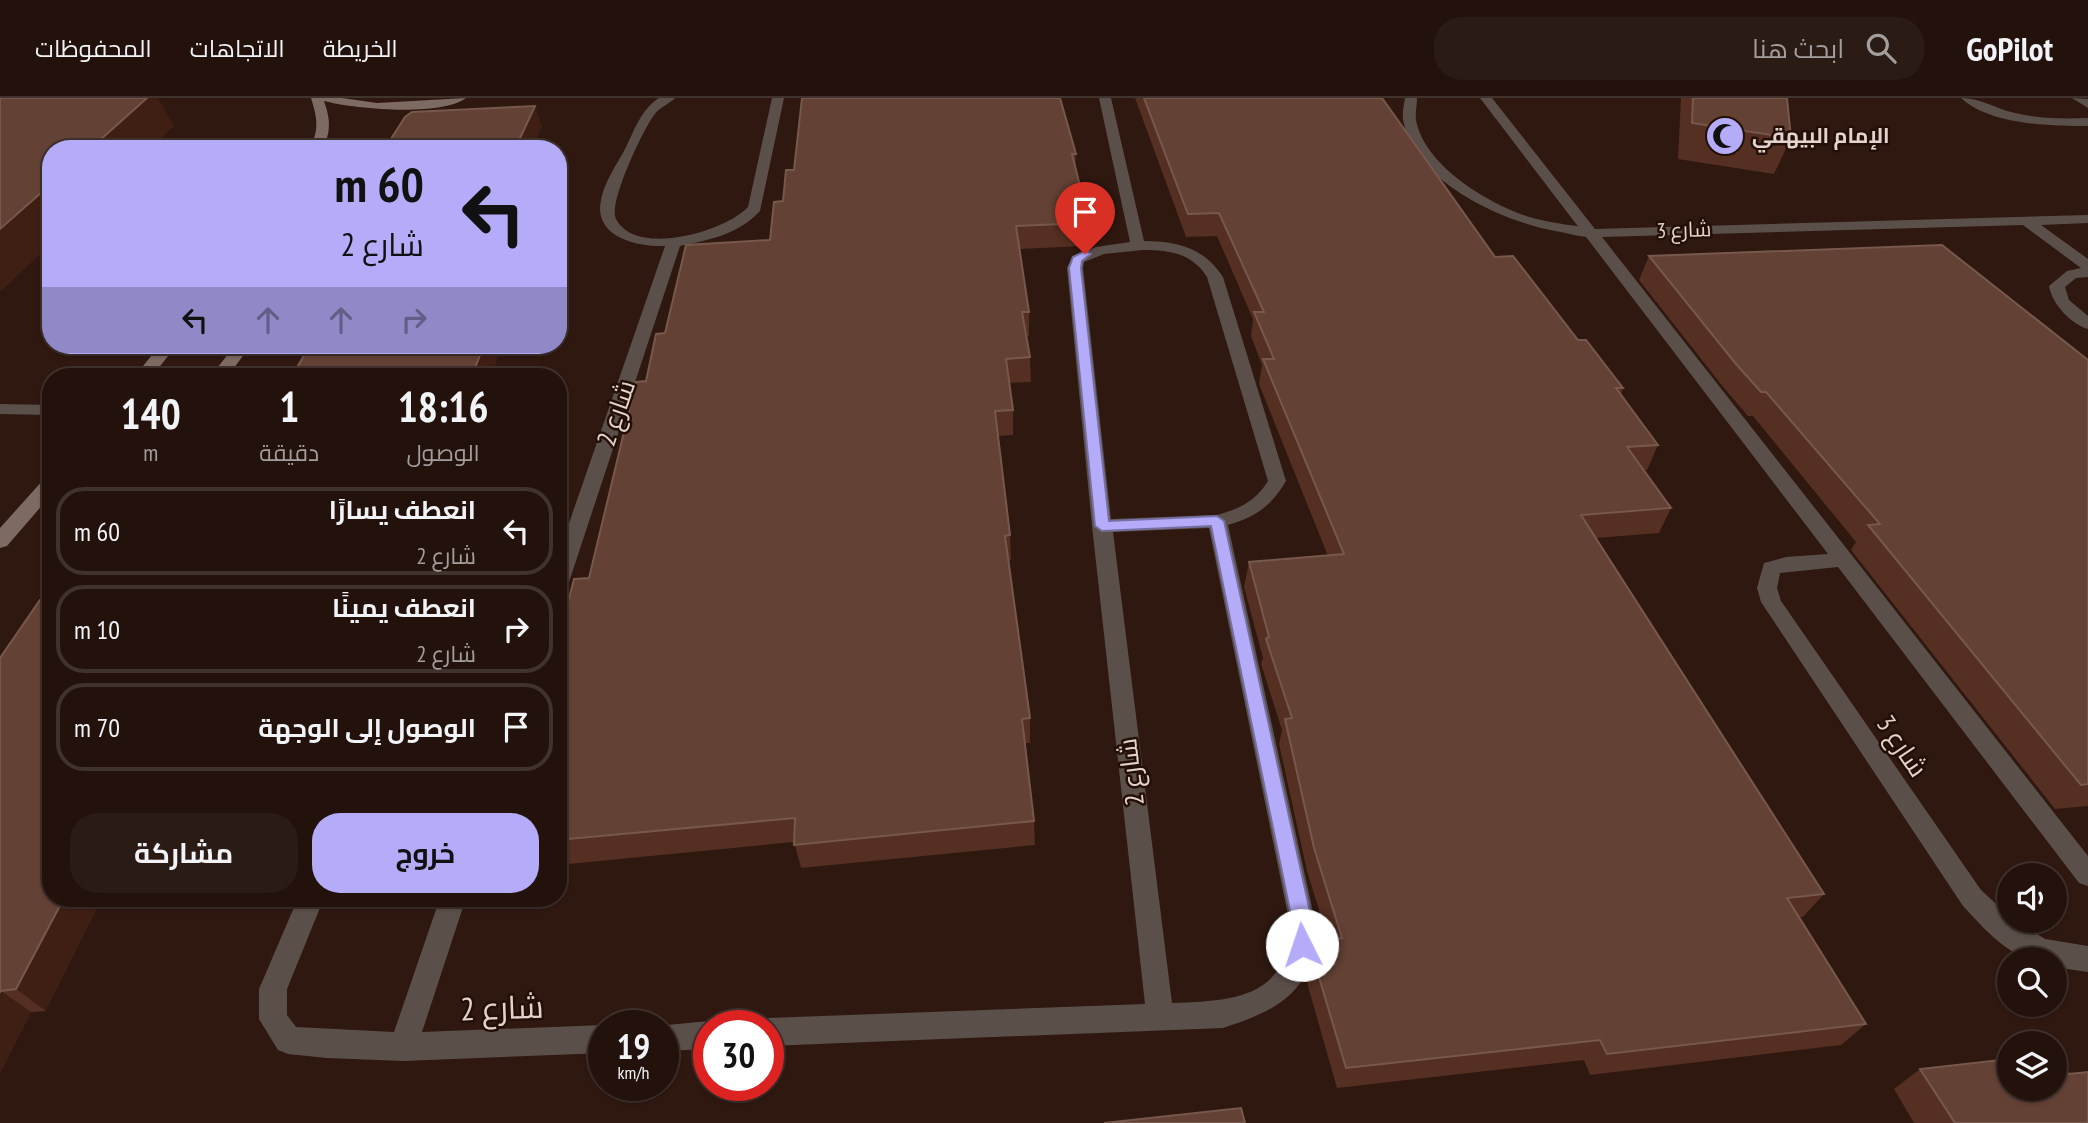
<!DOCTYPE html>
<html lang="ar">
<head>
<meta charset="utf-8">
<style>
  body { margin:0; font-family:"PT Sans Narrow",Cairo,sans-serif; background:#2b1b15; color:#f1f3f6; direction:rtl; height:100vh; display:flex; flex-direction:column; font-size:26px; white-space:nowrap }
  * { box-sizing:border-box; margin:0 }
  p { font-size:23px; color:#a39e9d }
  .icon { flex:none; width:38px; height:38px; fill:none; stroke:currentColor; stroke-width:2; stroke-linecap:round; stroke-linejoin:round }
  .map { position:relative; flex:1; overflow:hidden; direction:ltr }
  .sheet { position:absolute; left:42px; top:270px; width:525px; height:539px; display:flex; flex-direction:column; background:#23120c; border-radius:28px; box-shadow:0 2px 5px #0004,0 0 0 2px #40322d; direction:rtl }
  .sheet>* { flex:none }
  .banner { position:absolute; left:42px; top:42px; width:525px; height:214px; border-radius:28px; box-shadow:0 2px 5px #0004,0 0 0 2px #40322d; direction:rtl; background:#b4acf9; color:#111; overflow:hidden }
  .fabs { position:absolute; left:1997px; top:765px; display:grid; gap:14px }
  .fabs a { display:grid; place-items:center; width:70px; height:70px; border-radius:50%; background:#23120c; box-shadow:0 2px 5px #0004,0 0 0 2px #40322d; font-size:35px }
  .speed { position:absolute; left:588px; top:912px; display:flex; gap:14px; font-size:35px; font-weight:700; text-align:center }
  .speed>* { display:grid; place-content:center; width:91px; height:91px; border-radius:50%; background:#23120c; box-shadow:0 2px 5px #0004,0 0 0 2px #40322d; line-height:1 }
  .speed small { font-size:18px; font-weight:400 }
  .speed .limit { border:10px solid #d22; background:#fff; color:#111 }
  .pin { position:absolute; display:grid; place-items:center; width:60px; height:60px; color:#fff; margin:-72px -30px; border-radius:50% 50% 50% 0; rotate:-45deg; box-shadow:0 0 7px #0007 }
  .pin .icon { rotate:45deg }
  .me { position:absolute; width:77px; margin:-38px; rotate:356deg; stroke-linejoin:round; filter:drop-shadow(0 0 5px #0008) }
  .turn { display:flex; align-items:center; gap:24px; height:147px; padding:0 28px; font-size:32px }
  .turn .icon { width:91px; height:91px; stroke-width:2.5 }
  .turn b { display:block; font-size:49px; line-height:60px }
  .lanes { display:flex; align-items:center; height:66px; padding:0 28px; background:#0003; justify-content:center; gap:35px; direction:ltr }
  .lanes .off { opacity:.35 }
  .eta { display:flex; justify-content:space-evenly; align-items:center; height:119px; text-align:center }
  .eta b { font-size:42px; font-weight:700; line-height:49px }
  .action { display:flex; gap:14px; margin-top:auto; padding:14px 28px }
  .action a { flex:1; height:80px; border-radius:28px; background:#b4acf9; color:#111; font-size:28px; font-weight:700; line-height:80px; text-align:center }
  .action a+a { background:#2b1b15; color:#f1f3f6 }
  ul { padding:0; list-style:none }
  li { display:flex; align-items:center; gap:21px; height:88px; margin:0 14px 10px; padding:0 14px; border:4px solid #40322d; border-radius:28px }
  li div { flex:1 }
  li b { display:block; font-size:26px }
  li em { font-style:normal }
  header { display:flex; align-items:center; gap:42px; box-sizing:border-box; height:98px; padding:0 35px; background:#23120c; border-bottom:2px solid #40322d }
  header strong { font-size:33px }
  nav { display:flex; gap:38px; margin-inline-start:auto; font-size:24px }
  .search { width:490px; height:63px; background:#2b1b15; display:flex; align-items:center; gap:18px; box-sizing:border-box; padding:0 24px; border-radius:28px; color:#a39e9d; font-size:26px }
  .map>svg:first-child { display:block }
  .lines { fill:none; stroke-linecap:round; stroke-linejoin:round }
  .lane { fill:#5b4f4a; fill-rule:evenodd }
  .street { fill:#5b4f4a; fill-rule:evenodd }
  .secondary { fill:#7d6a62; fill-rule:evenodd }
  .wall { fill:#542f22 }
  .shaded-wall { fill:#3f1f13 }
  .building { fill:#634134; stroke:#77584c; stroke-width:2 }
  .route { fill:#b4acf9; stroke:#7570a2; stroke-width:2 }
  .labels { text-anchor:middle; stroke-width:5; stroke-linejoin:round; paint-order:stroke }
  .far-poi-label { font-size:21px; font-weight:bold; fill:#e3d3cd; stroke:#240f07; text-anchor:start }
  .far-street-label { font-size:21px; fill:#e3d3cd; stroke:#240f07 }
  .street-label { font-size:26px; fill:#e3d3cd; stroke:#240f07 }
  .near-street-label { font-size:32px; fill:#e3d3cd; stroke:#240f07 }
</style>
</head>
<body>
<header>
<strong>GoPilot</strong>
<div class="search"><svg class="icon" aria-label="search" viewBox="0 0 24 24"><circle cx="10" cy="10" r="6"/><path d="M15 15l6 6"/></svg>ابحث هنا</div>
<nav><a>الخريطة</a><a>الاتجاهات</a><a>المحفوظات</a></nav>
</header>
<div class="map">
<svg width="2088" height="1025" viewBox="0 0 2088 1025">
  <rect width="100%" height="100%" fill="#2f1810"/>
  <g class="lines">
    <g class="lane">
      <path d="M1405,0H1417C1417,7 1415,15 1416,22C1424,68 1491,108 1533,120C1554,126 1576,127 1597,132L1599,135L1597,138C1585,141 1568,135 1555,133C1502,123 1412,83 1403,21C1402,15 1404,7 1405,0Z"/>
      <path d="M1961,0C1981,0 1996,11 2015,15C2039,21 2064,21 2088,20V28C2051,28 1990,27 1961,0Z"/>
      <path d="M2072,0L2088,1V10Z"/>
      <path d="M0,306L51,307V317L0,316Z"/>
    </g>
    <g class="street">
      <path d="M659,0H675C669,6 660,9 654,17C643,32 608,105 616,121C636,160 726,133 748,109L772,0H784L760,113C739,136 710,142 680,148L568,487L565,492L558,494V457L665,148C637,149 593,139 601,102C604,85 615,69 624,53C634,34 640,12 659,0Z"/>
      <path d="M1099,0H1111L1144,143C1178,143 1204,150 1223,179L1286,383C1271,408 1256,419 1228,427L1317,832C1312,895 1278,912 1223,930L768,948V928H757L768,920L1145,906L1092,428L1067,170L1072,159L1096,149L1130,144ZM1143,152C1169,152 1192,155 1207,179L1268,383C1256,403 1239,411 1217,417L1111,421L1083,170L1084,164L1104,156ZM1209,430L1291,832C1284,902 1229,903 1172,905L1113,434Z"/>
      <path d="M1480,0H1492L1595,131L2088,117V125L2041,127L2088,161V179L2076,180L2065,189L2069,202L2088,218V231C2071,226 2052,206 2049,188L2067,173L2081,170L2023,127L1602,139L2088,758V788L2079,785L1838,469L1780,475L1777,490L1781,503L1981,792L2009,818V822H2015L2045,841L2088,848V874L2054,869V861C2047,861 2039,862 2032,861C2006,857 1980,826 1963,808L1761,504L1757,490L1764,465L1786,459L1828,456Z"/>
      <path d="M298,800H324L287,891V917L296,929L394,934L440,800H466L422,934L604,927V955L403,963L327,960L288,956L278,952L259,921V891Z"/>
      <path d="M709,923L719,928H709V951L663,953V928H657Z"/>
    </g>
    <g class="secondary">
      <path d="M311,0H342L377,5L466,0C441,19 354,11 324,3C330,20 332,34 322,51H309C320,33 317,19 311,0Z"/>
      <path d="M160,247H177L152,278H135Z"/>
      <path d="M235,247H251L228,278H211Z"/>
      <path d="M51,379V397L7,448L0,450V430L44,381Z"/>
    </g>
  </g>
  <g class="wall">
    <path d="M1135,0H1382L1495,159L1623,290L1621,297L1658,347L1647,372H1644L1671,410L1659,435L1596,440L1824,796L1803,819H1800L1866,926L1841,947L1590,977L1584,962L1337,990L1306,881L1313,859L1328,841L1307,773L1279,646L1282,632L1261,566L1263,560L1244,489L1249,464L1328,458L1259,286L1262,267L1251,238L1253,221L1217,138L1186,139Z"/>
    <path d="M1681,0H1787L1791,40L1774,76L1678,61Z"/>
    <path d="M1076,56L1075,69L1080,88V108L1085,125L1084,148L1020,151L1029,214V238H1027L1030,259L1031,284L1009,285L1013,312V337L998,338L1010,437L1011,462L1008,463L1030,620V645H1025L1034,723L1035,747L801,770L794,744L558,767V544L589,480L646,283L665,235L770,142L794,72Z"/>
    <path d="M1649,158L2088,262V708L2055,711L1851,452L1856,444L1753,318H1748L1724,290L1639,182Z"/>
    <path d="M310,247H502L491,278H292Z"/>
    <path d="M0,560L46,913L31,914L0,975Z"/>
    <path d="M1920,971L2069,976L2088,1025H1914L1894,991Z"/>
  </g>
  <g class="shaded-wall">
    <path d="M147,0H158L174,28L150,51H90Z"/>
    <path d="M535,8L542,29L532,51H515Z"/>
    <path d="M51,86V146L0,194V131Z"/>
    <path d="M484,247H502L491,278H474L473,275Z"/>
    <path d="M64,800H102L46,913L16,891Z"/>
    <path d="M1,893L31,914L0,975V894Z"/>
  </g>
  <g class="building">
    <path d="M0,0H147L90,51H51V86L0,131Z"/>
    <path d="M802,0H1060L1076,56H1072L1080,88H1074L1085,125L1016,128L1029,214H1022L1030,259L1006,261L1013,312L995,313L1010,437L1005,438L1030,620L1022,621L1034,723L794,747L795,720L558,742V544L574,481L589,480L636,284L646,283L656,236L665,235L686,147L770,142L774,104L783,103L786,72H794Z"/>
    <path d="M1144,0H1382L1495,159L1513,158L1578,242H1586L1623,290H1616L1658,347L1627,349L1671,410L1581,417L1824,796L1787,800L1866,926L1607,956L1600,942L1346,970L1313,859L1321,842L1342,840L1314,750L1285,621L1292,620L1266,541L1269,539L1249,464L1344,456L1263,261H1274L1254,214H1264L1219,115L1188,116Z"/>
    <path d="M1693,0H1787L1791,40L1692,25Z"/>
    <path d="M535,8L515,51H375L379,45L389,44L405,19L412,14Z"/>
    <path d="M1942,147L2088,262V686L2081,687L1868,427L1880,426L1766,294H1761L1736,266L1649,158Z"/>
    <path d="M310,247H484L473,275H465L464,278H292Z"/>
    <path d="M51,501V800H64L16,891L1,893L0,894V560L40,502Z"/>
    <path d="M2054,957L2069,976L2088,974V1025H1955L1920,971L2009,961V990H2054Z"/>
    <path d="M1241,1010L1245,1025H1104Z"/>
  </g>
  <path class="route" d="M1085,153L1091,156L1082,163L1081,170L1109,423L1217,418L1224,423L1314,832L1309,854L1302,856L1295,854L1292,847L1294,832L1211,428L1102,433L1095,428L1069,170L1073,159Z"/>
  <defs>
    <symbol id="mosque-disc" viewBox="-11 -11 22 22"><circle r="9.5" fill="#b4acf9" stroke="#240f07"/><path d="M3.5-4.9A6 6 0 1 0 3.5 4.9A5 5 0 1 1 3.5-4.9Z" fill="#111"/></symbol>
  </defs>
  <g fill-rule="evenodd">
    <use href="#mosque-disc" x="1703" y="16" width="44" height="44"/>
  </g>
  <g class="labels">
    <g class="far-poi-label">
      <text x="1752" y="45">الإمام البيهقي</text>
    </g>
    <g class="far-street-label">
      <text transform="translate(1684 132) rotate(-2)" y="7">شارع 3</text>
    </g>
    <g class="street-label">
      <text transform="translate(616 315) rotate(-71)" y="9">شارع 2</text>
      <text transform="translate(1902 648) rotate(56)" y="9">شارع 3</text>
      <text transform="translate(1131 674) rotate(-97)" y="9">شارع 2</text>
    </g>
    <g class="near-street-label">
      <text transform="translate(502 910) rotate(-2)" y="11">شارع 2</text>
    </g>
  </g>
</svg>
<div class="fabs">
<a><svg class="icon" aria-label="sound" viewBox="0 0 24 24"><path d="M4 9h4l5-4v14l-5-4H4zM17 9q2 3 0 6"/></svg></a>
<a><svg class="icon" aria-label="search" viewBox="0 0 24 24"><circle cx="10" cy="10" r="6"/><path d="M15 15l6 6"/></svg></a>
<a><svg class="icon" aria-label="layers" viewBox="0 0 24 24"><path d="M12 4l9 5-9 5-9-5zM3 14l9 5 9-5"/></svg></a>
</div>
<div class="speed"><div>19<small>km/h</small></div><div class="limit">30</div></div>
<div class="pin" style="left:1085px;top:156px;background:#d93025"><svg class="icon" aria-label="arrive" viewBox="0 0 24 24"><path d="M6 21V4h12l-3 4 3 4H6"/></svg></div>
<svg class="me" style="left:1302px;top:847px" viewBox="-20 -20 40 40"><circle r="19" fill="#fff"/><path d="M0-13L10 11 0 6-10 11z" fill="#b4acf9"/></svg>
<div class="banner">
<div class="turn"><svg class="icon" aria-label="left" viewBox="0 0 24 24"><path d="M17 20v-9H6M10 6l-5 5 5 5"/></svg><div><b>60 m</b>شارع 2</div></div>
<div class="lanes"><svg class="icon" aria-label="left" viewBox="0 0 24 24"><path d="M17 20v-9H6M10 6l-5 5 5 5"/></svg><svg class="icon off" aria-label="ahead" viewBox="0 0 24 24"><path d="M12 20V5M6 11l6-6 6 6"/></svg><svg class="icon off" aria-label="ahead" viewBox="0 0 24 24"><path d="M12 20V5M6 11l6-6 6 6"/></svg><svg class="icon off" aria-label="right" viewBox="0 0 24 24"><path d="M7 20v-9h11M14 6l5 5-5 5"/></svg></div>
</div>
<section class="sheet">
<div class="eta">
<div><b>18:16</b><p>الوصول</p></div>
<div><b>1</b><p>دقيقة</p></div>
<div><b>140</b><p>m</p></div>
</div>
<ul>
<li><svg class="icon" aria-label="left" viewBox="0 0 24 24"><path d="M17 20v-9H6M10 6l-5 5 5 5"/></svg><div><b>انعطف يسارًا</b><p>شارع 2</p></div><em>60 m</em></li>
<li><svg class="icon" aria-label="right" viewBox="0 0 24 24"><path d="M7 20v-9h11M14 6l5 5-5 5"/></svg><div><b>انعطف يمينًا</b><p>شارع 2</p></div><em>10 m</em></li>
<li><svg class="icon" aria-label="arrive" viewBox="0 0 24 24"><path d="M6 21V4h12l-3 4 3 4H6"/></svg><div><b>الوصول إلى الوجهة</b></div><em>70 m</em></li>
</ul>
<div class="action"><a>خروج</a><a>مشاركة</a></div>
</section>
</div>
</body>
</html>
